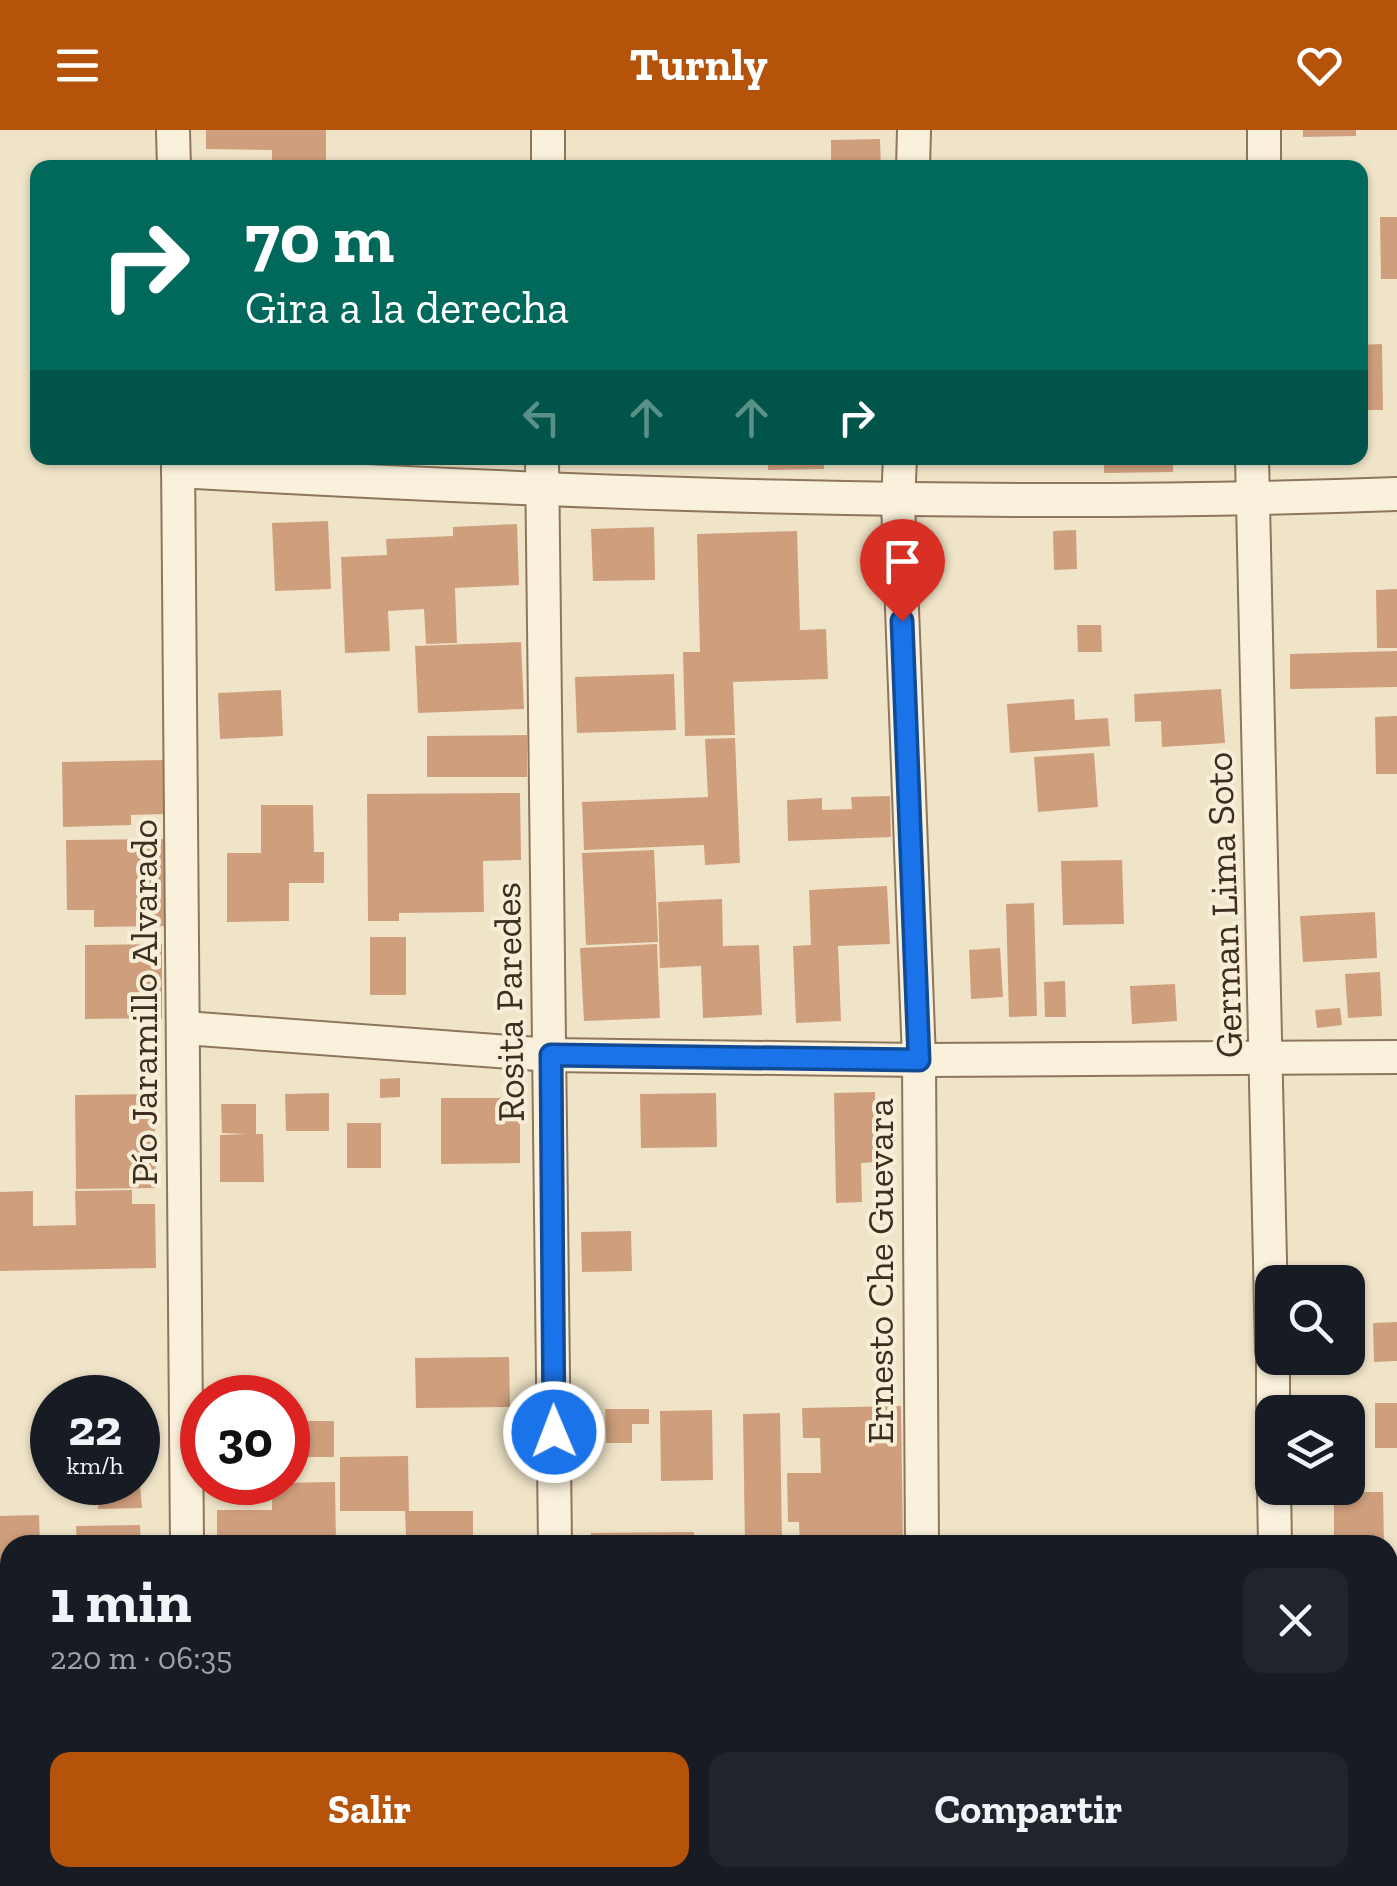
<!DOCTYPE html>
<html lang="es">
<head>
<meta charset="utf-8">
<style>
  body { margin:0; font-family:"Zilla Slab",serif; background:#20242c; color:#f1f3f6; height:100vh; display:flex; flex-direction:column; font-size:38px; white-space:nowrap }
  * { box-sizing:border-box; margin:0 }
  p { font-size:32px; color:#9ea1a6 }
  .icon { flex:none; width:55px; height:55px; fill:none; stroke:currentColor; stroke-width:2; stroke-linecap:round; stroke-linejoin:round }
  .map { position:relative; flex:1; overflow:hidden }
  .panel { position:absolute; left:0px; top:1405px; width:1398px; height:352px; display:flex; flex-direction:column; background:#171b24; border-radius:30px 30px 0 0; box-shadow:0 2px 8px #0004 }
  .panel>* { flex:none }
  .hud { position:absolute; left:30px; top:30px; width:1338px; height:305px; border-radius:20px; box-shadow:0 2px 8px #0004; background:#00695c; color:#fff; overflow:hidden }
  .buttons { position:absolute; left:1255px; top:1135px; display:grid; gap:20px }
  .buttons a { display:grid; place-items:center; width:110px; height:110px; border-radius:20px; background:#171b24; box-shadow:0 2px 8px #0004; font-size:50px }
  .speed { position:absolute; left:30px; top:1245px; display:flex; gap:20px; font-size:50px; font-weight:700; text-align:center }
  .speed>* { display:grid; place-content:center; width:130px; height:130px; border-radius:50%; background:#171b24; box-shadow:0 2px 8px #0004; line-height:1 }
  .speed small { font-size:25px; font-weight:400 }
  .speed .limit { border:15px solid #d22; background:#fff; color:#111 }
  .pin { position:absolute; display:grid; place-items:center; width:85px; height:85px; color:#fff; margin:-102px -42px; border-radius:50% 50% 50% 0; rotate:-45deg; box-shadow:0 0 10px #0007 }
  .pin .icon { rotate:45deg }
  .me { position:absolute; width:110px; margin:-55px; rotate:359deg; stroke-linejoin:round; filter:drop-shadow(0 0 8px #0008) }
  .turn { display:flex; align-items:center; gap:35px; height:210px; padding:0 50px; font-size:45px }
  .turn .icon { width:130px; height:130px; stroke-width:2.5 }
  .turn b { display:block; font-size:70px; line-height:85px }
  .lanes { display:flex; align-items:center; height:95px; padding:0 50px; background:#0003; justify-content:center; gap:50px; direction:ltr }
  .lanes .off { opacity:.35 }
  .round { display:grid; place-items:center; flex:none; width:105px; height:105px; border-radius:20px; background:#20242c }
  .overview { display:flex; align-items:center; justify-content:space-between; height:170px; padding:0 50px }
  h1 { font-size:60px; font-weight:800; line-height:75px }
  .button { display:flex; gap:20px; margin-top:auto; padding:20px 50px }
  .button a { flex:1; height:115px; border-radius:20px; background:#b45309; color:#fff; font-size:40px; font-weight:800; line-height:115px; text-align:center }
  .button a+a { background:#20242c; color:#f1f3f6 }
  header { display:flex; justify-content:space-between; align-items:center; height:130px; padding:0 50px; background:#b45309; color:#fff; font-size:45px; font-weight:800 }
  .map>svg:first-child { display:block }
  .building { fill:#cf9f7d }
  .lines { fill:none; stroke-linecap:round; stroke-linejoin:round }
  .minor-casing { stroke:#8d765c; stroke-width:36 }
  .minor { stroke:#faf1dc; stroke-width:32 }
  .route-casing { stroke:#114b97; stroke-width:25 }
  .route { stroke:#1a73e8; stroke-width:18 }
  .labels { text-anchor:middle; stroke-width:8; stroke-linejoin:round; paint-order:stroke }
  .street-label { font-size:38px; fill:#3d2e20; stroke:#f7eed8 }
</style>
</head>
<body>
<header><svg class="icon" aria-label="menu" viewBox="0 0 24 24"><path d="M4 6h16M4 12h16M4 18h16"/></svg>Turnly<svg class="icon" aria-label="heart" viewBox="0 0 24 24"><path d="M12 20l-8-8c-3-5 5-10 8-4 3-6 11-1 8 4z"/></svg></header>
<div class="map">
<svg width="1397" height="1756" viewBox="0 0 1397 1756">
  <rect width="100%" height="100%" fill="#f0e4c8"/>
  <g class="building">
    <path d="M206,0H326V38H272V20L206,19Z"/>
    <path d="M1303,0H1356V6L1303,7Z"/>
    <path d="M880,9L881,38H831V10Z"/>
    <path d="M1380,87H1397V149H1381Z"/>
    <path d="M1382,214L1383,280H1360V215Z"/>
    <path d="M319,328H379V332L319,333Z"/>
    <path d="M405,328H509V333L405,334Z"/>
    <path d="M768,328H824V339L768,340Z"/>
    <path d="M1104,328H1173V342L1104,343Z"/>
    <path d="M328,391L331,459L275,461L272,393Z"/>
    <path d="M517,394L519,455L455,458L457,513L426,514L424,479L388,481L390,521L345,523L341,427L387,425L386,409L453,406V397Z"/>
    <path d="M654,397L655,450L593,451L591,399Z"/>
    <path d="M1076,400L1077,439L1054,440L1053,401Z"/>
    <path d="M797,401L800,500L826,499L828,549L733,552L735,605L685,606L683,522H700L697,404Z"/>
    <path d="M1397,459V518H1377L1376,460Z"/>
    <path d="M1077,495H1101L1102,522H1078Z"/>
    <path d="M521,512L524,579L418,583L415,516Z"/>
    <path d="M1397,521V557L1290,559V524Z"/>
    <path d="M674,544L676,600L577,603L575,547Z"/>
    <path d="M1221,559L1225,613L1162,617L1161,591L1135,592L1134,564Z"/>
    <path d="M281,560L283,606L220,609L218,563Z"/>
    <path d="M1074,569L1075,590L1108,588L1110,616L1010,623L1007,574Z"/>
    <path d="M1397,586V644H1376L1375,587Z"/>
    <path d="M527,605V647H427V606Z"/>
    <path d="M735,608L740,733L705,735L704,715L584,720L582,672L708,667L705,609Z"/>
    <path d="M1094,623L1098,677L1038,682L1034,627Z"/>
    <path d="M164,630L165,684L131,685V695L63,697L62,632Z"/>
    <path d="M520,663L521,730L483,731L484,782L399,783V791H368L367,664Z"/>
    <path d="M890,666L891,707L788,711L787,670L822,668V680L852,679L851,667Z"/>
    <path d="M261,675H313L314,722H324V753H289V791L227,792V723H261Z"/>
    <path d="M164,709L165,796L94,797V780H67L66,710Z"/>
    <path d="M654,720L658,812L586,815L582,723Z"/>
    <path d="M1122,730L1124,794L1063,795L1061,731Z"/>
    <path d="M887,756L890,814L838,816L841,891L796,893L793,816L811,815L809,760Z"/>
    <path d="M722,769L723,816L759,815L762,885L703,888L701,836L660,838L658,772Z"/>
    <path d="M1034,773L1037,886L1009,887L1006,774Z"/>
    <path d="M1375,782L1377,828L1303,832L1300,786Z"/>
    <rect x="370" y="807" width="36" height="58"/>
    <path d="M162,814V888L85,889V815Z"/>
    <path d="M657,814L660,888L584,891L580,818Z"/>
    <path d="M1000,818L1003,867L971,869L969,820Z"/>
    <path d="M1380,842L1382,886L1348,888L1345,844Z"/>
    <path d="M1065,851L1066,887H1045L1044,852Z"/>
    <path d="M1175,854L1177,891L1132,894L1130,856Z"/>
    <path d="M1340,878L1342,895L1317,898L1315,880Z"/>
    <path d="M400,948V967L380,968V949Z"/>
    <path d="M875,962L876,1032L861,1033L862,1072L836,1073L834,963Z"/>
    <path d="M329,963V1001H286L285,964Z"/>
    <path d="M716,963L717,1017L641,1018L640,964Z"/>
    <path d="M154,964L156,1058L76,1059L75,965Z"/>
    <path d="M441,968H520V1033L441,1034Z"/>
    <path d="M221,974H256V1004H263L264,1052H220V1005L246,1004L222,1003Z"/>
    <rect x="347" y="993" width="34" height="45"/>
    <path d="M132,1060V1074H155L156,1138L0,1141V1062L33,1061V1096L76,1095L75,1061Z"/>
    <path d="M631,1101L632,1141L582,1142L581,1102Z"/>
    <path d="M1397,1192V1231L1374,1232L1373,1193Z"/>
    <path d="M1348,1213H1354V1238H1328V1228H1348Z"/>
    <path d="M509,1227L510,1277L416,1278L415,1228Z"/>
    <rect x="1375" y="1273" width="22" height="45"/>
    <path d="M901,1276L903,1415H800L799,1392H788L787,1343H821L820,1308H803L802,1278Z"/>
    <path d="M605,1279H649V1294H632V1313H606Z"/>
    <path d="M712,1280L713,1350L661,1351L660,1281Z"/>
    <path d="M780,1283L782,1415H745L743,1284Z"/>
    <rect x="294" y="1291" width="40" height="36"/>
    <path d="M408,1326L409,1381H340V1327Z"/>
    <path d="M138,1333L142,1378L98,1379L97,1352H138Z"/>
    <path d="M335,1352L336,1415H217V1380H272V1353Z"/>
    <path d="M1334,1362H1383L1384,1415H1334Z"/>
    <path d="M405,1381H473V1415H391V1405H406Z"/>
    <path d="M39,1385L40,1415H10V1436L0,1437V1386Z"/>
    <path d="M140,1395L141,1415H77L76,1396Z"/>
    <path d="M694,1402V1415H591V1403Z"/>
    <path d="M1388,1538H1397L1393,1628H1388Z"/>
    <rect x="1388" y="1646" width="8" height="46"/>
    <rect x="0" y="1676" width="10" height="24"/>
  </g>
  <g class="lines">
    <defs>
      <g id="minor">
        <path d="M173,0L174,38"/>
        <path d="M548,38V0"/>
        <path d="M913,38L914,0"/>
        <path d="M1264,38V0"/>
        <path d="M178,328L187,1415"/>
        <path d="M542,328L555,1415"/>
        <path d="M900,328L898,372L919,930L922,1415"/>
        <path d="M1252,328L1272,1221"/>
        <path d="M178,341C584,364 990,379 1397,364"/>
        <path d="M185,898L551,925L919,930L1397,927"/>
        <path d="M1273,1228V1282"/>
        <path d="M1274,1358L1275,1415"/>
        <path d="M1388,1481H1397"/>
        <path d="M0,1485H10"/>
        <path d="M188,1748V1756"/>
        <path d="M558,1748V1756"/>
        <path d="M924,1748V1756"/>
        <path d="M1275,1756V1748"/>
      </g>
    </defs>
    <use href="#minor" class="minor-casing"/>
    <use href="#minor" class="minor"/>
  </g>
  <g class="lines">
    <defs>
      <path id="route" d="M554,1302L551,925L919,930L902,491"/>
    </defs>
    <use href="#route" class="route-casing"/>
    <use href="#route" class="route"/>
  </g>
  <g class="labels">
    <g class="street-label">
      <text transform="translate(1224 775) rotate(-92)" y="13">German Lima Soto</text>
      <text transform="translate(144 872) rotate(-90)" y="13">Pío Jaramillo Alvarado</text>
      <text transform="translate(509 872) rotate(-91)" y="13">Rosita Paredes</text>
      <text transform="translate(880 1141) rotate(-90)" y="13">Ernesto Che Guevara</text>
    </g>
  </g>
</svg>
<div class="buttons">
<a><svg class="icon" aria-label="search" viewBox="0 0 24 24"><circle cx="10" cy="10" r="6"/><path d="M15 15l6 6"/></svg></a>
<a><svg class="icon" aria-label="layers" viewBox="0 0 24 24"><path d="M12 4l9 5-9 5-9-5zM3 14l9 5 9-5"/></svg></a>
</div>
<div class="speed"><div>22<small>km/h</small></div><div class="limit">30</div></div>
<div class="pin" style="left:902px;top:491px;background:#d93025"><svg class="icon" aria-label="arrive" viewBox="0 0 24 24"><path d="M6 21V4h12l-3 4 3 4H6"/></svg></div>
<svg class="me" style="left:554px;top:1302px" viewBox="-20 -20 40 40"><circle r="17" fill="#1a73e8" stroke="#fff" stroke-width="3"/><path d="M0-11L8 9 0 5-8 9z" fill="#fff"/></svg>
<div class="hud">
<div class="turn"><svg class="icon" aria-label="right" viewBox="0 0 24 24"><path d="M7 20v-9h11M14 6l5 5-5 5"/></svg><div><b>70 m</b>Gira a la derecha</div></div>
<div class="lanes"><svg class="icon off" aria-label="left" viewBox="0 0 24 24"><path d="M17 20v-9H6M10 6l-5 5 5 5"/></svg><svg class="icon off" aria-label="ahead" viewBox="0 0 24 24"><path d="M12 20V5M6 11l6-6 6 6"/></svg><svg class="icon off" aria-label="ahead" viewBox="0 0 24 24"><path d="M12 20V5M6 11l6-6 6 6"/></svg><svg class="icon" aria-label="right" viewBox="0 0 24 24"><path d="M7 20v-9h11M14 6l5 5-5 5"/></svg></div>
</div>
<section class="panel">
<div class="overview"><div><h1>1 min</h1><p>220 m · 06:35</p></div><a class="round"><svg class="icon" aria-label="close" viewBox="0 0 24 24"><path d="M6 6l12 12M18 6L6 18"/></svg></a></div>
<div class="button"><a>Salir</a><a>Compartir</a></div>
</section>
</div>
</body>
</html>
